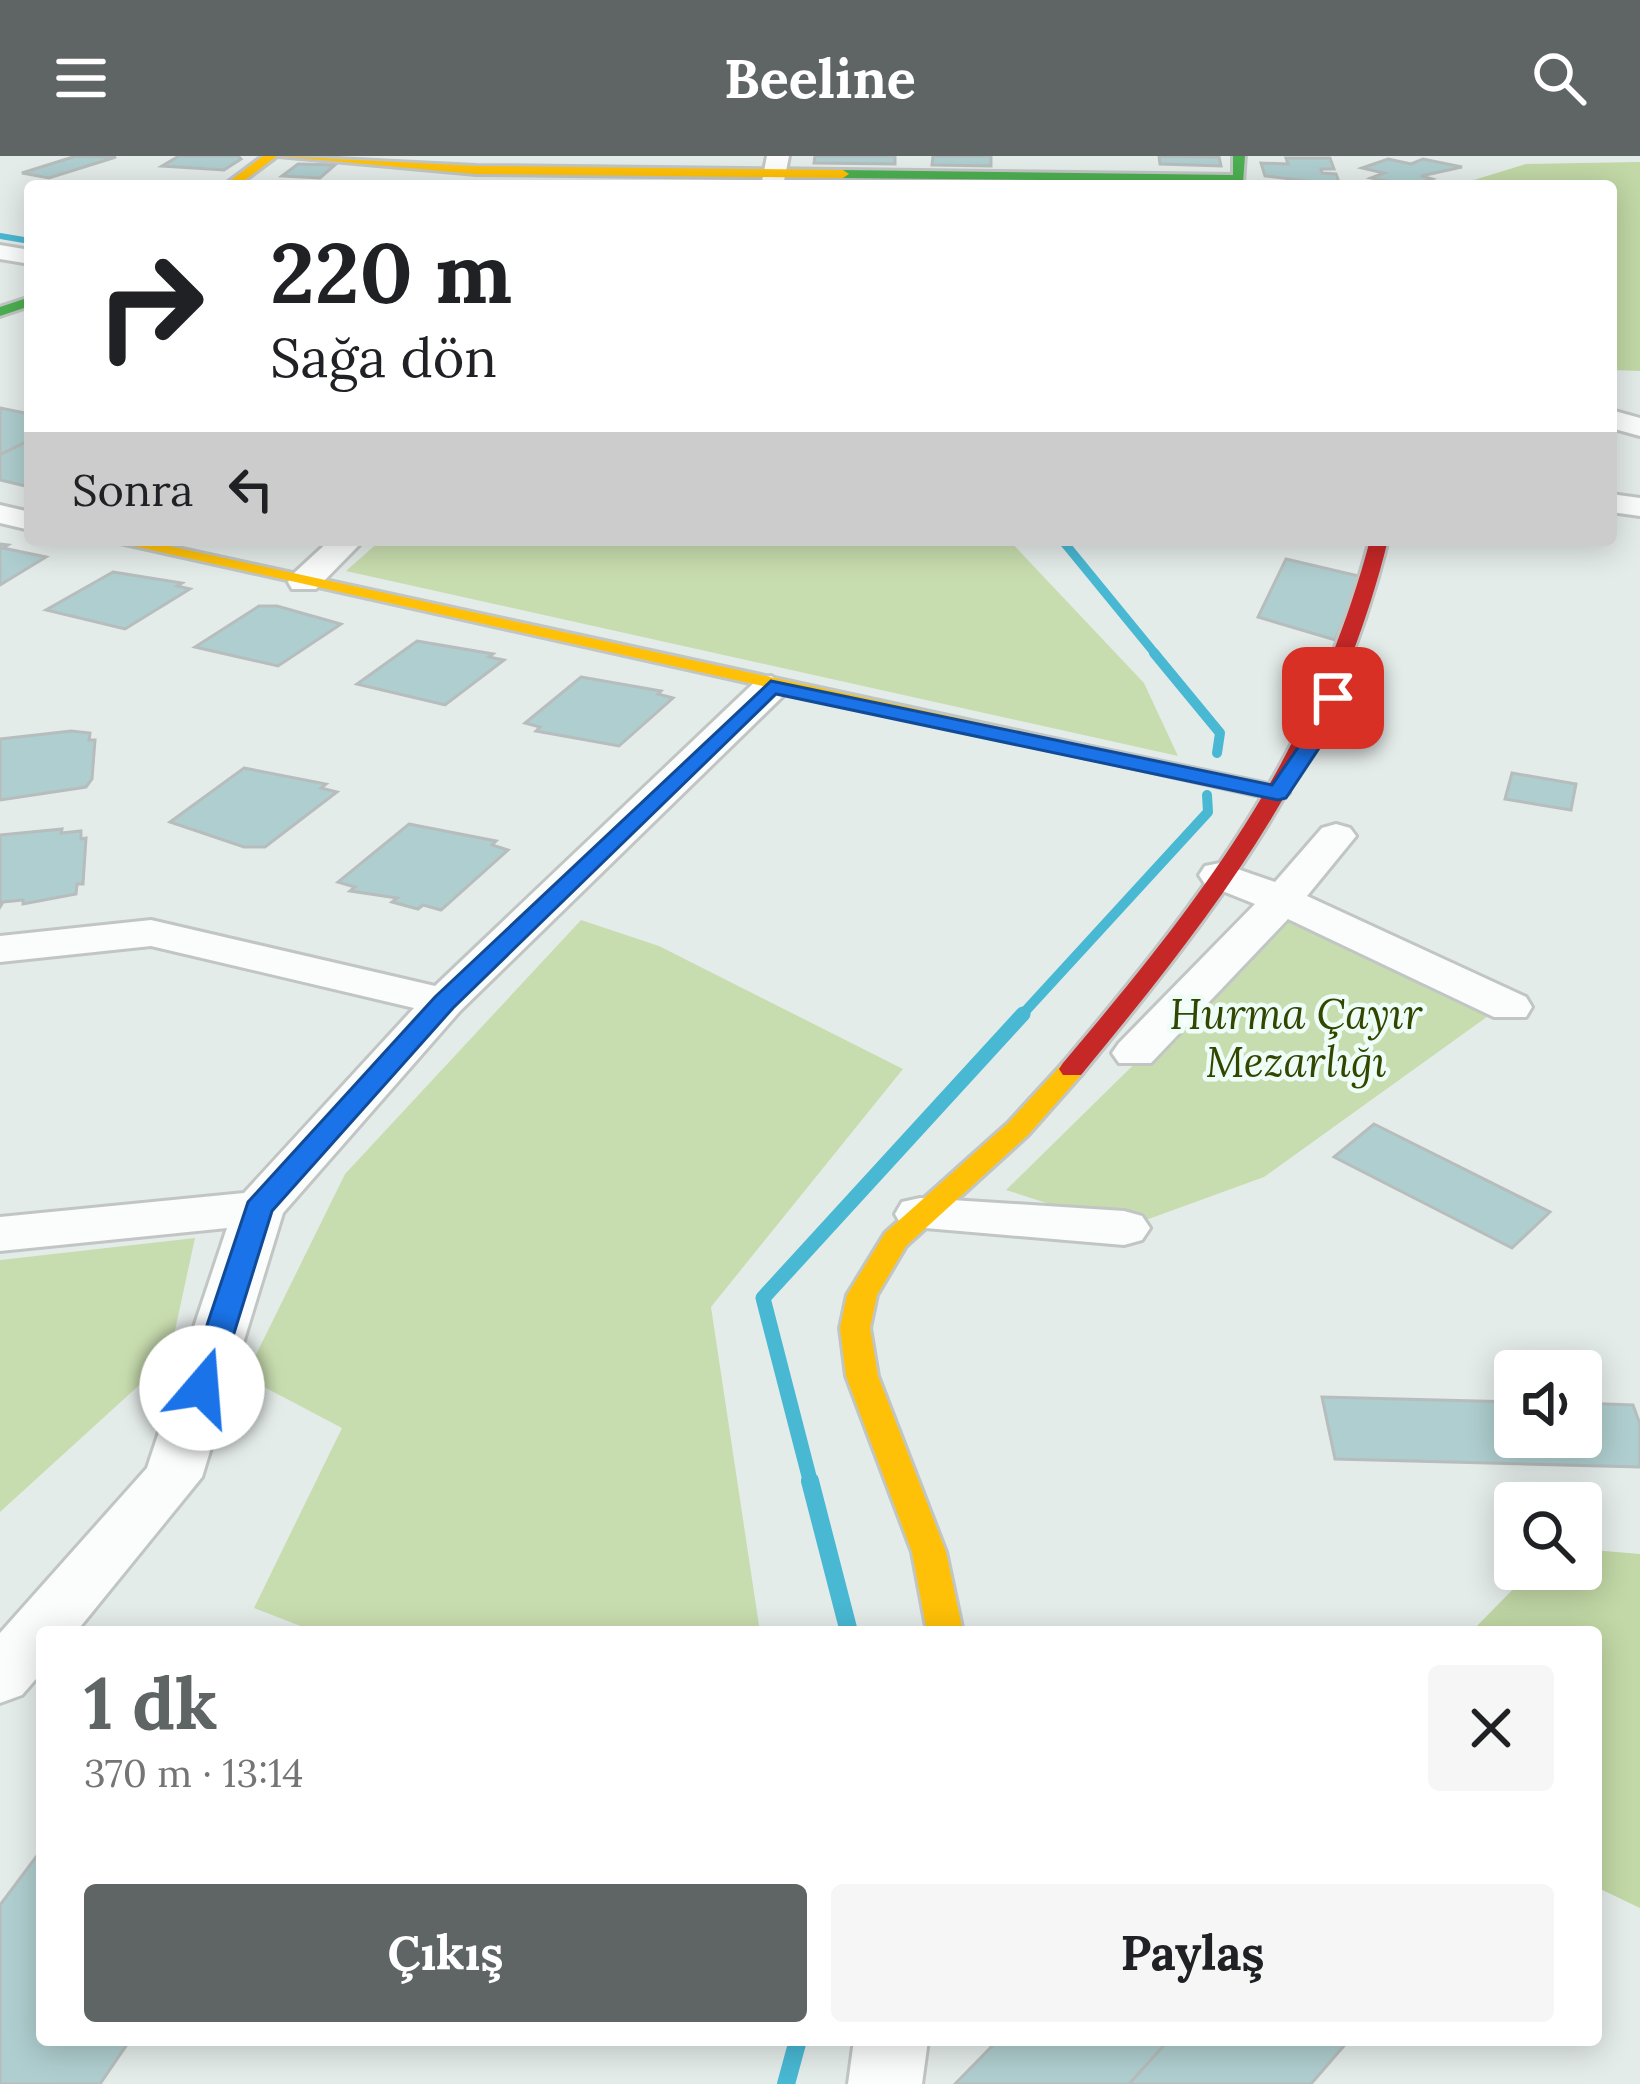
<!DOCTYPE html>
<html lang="tr">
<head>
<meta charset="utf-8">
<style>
  body { margin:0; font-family:Lora,serif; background:#f6f6f6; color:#202124; height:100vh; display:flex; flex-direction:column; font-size:45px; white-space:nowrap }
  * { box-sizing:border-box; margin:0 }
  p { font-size:39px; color:#757577 }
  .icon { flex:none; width:66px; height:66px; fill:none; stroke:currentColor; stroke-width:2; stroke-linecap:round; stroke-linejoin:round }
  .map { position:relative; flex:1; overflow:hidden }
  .side { position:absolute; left:36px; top:1470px; width:1566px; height:420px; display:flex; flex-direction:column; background:#fff; border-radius:12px; box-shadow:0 6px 30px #0003 }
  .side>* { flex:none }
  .hud { position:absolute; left:24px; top:24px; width:1593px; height:366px; border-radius:12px; box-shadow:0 6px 30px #0003; background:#fff; color:#202124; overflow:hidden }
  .fabs { position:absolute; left:1494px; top:1194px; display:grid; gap:24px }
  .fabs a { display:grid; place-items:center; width:108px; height:108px; border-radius:12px; background:#fff; box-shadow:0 6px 30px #0003; font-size:60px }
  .pin { position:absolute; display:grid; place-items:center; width:102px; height:102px; color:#fff; margin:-51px; border-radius:24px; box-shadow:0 6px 18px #0006 }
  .me { position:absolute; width:132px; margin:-66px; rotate:18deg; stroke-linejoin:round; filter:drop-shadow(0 0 9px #0008) }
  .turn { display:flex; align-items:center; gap:42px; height:252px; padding:0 48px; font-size:54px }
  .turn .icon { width:156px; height:156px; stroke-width:2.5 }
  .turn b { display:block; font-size:84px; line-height:102px }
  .then { display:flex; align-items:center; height:114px; padding:0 48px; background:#0003; gap:24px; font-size:45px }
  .round { display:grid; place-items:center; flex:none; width:126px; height:126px; border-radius:12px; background:#f6f6f6 }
  .summary { display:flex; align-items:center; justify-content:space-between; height:204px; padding:0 48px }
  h1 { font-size:72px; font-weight:700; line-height:90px; color:#5f6564 }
  .action { display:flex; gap:24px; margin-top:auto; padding:24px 48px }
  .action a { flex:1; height:138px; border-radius:12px; background:#5f6564; color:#fff; font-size:48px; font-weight:700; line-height:138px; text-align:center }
  .action a+a { background:#f6f6f6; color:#202124 }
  header { display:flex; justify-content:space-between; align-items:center; height:156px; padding:0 48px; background:#5f6564; color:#fff; font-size:54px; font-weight:700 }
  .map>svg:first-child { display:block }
  .green { fill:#c8ddaf }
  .forest { fill:#c2d8a6 }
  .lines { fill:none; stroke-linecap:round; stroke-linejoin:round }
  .stream-far4 { stroke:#49b8d3; stroke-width:6 }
  .stream-far3 { stroke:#49b8d3; stroke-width:9 }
  .stream-far2 { stroke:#49b8d3; stroke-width:10 }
  .stream-far1 { stroke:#49b8d3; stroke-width:15 }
  .stream { stroke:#49b8d3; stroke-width:18 }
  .building { fill:#afcecf; stroke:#b7bdbc; stroke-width:3 }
  .street-casing { stroke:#c1c6c5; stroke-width:6 }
  .fast-casing { stroke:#c1c6c5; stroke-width:6 }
  .slow-casing { stroke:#c1c6c5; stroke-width:6 }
  .jam-casing { stroke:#c1c6c5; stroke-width:6 }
  .street { fill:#fbfcfc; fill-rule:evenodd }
  .fast { fill:#4caf50; fill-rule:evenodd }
  .slow { fill:#ffc107; fill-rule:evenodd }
  .jam { fill:#c62828; fill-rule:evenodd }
  .route { fill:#1a73e8; stroke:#114b97; stroke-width:3 }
  .labels { text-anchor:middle; stroke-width:9; stroke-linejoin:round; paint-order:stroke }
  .park-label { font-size:42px; font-style:italic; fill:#324600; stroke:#effdf8 }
</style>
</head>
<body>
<header><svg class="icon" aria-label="menu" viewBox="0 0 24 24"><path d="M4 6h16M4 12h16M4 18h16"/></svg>Beeline<svg class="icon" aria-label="search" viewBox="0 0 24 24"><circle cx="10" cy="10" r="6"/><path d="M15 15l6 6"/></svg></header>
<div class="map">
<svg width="1640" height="1928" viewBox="0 0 1640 1928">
  <rect width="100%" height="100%" fill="#e4ecea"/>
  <g class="green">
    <path d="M381,384H1009L1144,527L1178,600L346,415Z"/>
    <path d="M1289,756L1491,858L1264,1021L1124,1072L1006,1034Z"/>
    <path d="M581,764L659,790L903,913L711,1151L760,1476H316L254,1452L342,1272L245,1221L345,1018Z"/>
    <path d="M195,1082L169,1202L0,1356V1104Z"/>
  </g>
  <g class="forest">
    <path d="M1640,6V215L1611,214V30H1454L1526,8Z"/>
    <path d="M1581,1393L1640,1398V1752L1596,1731V1476H1471L1533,1413H1581Z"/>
  </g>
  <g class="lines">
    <path class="stream-far4" d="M0,80L30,85"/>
    <path class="stream-far3" d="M1062,384L1157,500"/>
    <g class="stream-far2">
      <path d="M1154,497L1220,577L1217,597"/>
      <path d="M1020,861L1208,656L1207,639"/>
    </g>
    <path class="stream-far1" d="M811,1328L763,1142L1023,858"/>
    <g class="stream">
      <path d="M810,1325L849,1476"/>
      <path d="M786,1928L798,1884"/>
    </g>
  </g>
  <g class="building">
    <path d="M76,0L116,1L49,22L22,17Z"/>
    <path d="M179,0H238L241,3L224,14L162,10Z"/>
    <path d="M815,0H895V8L814,7Z"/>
    <path d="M933,0H991V10L932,9Z"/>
    <path d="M1159,0L1219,1L1221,10L1160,8Z"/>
    <path d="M1286,2H1330L1334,13H1321L1322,17L1336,18L1340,29L1265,20L1261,7L1288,8Z"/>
    <path d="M1388,3L1411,8L1423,3L1462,11L1421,20L1432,23L1412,30L1371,22L1384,17L1362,12Z"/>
    <path d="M298,8L335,9L320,22L282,20Z"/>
    <path d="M0,252L30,258V284L0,299Z"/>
    <path d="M30,284V331L0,324V299Z"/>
    <path d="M0,388L8,389L3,392L46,401L0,429Z"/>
    <path d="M1286,403L1363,421L1335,484L1258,461Z"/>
    <path d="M113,416L182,427L177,430L190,433L125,473L46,454Z"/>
    <path d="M259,450H277L341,468L278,510L195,491Z"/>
    <path d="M417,485L493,498L489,501L504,504L445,549L357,528Z"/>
    <path d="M581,521L661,535L658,538L673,542L619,590L536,575L540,571L525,567Z"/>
    <path d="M71,575L90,577L89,584H95L92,623L86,631L0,644V583Z"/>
    <path d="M244,612L326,628L321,632L337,636L265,691H244L170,666Z"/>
    <path d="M1512,617L1576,628L1571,654L1505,643Z"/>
    <path d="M409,668L496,685L492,689L508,694L441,754L423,749L418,753L392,746L397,742L350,735L355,731L338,726Z"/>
    <path d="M62,673L61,677L81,675V683L86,682L83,728H77L76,738L23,748V744L3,746L0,751V679Z"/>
    <path d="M1374,968L1550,1056L1512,1092L1334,1001Z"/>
    <path d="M1322,1241L1515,1246V1281H1581V1247L1633,1249L1640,1268V1311L1335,1303Z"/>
    <path d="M42,1693V1884H130L100,1928H0V1749Z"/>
    <path d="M998,1884H1169L1129,1928H955Z"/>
    <path d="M1169,1884H1349L1311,1928H1129Z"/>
  </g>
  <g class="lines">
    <defs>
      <g id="street">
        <path d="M767,0H789L783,30H761Z"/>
        <path d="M0,89L30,94V108L0,103Z"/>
        <path d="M1611,254L1640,262V280L1611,272Z"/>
        <path d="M1611,338L1640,342V360L1611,356Z"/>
        <path d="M0,349L30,356V374L0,367Z"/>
        <path d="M330,384H364L316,433H292L288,426L292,419Z"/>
        <path d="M771,520L789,531L784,539L460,855L283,1057L202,1321L76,1476H42V1516L22,1539L0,1547V1477L147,1312L227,1072L0,1095V1061L244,1037L414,852L151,790L0,806V780L151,764L435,830L758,523Z"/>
        <path d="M1336,668L1350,672L1356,680L1307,740L1526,841L1532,851L1526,861H1494L1288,763L1151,907H1119L1112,897L1119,887L1255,748L1205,728L1199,719L1205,710L1220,707L1275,726L1322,672Z"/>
        <path d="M920,1042L1124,1055L1142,1060L1150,1072L1142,1084L1124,1089L902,1070L895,1058L902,1046Z"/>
        <path d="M854,1884H928L922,1928H848Z"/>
      </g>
      <g id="fast">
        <path d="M1233,0H1245L1243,26L843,22L837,18L843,14L1233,19Z"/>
        <path d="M30,141V150L0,160V151Z"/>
        <path d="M1087,590L1278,630L1289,637L1278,644L1080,600L1076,596Z"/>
      </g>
      <g id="slow">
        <path d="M263,0H277L237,30H223Z"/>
        <path d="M278,0L476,10L843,14L849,18L843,22L476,18Z"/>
        <path d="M107,384H141L1087,590L1098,596L1087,602Z"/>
        <path d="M1072,905L1081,907L1085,913L1081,919L1028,979L906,1090L877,1139L870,1172L878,1220L946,1396L963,1476H927L912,1396L846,1220L840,1172L847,1139L885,1077L1008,967L1063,907Z"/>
      </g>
      <path id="jam" d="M1370,384H1388C1333,604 1223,747 1081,919H1063L1059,913L1063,907C1205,739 1312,601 1370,384Z"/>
    </defs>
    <use href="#street" class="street-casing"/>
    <use href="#fast" class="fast-casing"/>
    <use href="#slow" class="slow-casing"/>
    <use href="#jam" class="jam-casing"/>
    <use href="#street" class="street"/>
    <use href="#fast" class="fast"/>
    <use href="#slow" class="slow"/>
    <use href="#jam" class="jam"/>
  </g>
  <path class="route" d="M771,525L1272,629L1306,580L1326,538L1343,542L1327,580L1286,642L1278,644L776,538L453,852L272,1055L217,1232L213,1239H190L186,1232L248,1046L435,841Z"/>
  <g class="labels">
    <g class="park-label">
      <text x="1296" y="873">Hurma Çayır<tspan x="1296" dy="48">Mezarlığı</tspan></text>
    </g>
  </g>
</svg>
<div class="fabs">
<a><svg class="icon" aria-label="sound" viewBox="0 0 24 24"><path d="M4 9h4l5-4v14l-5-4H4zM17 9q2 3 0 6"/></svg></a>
<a><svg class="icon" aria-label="search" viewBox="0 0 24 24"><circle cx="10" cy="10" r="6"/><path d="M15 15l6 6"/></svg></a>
</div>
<div class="pin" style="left:1333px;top:542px;background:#d93025"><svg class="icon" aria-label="arrive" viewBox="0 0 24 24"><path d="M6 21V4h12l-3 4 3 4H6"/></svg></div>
<svg class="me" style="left:202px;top:1232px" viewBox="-20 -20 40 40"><circle r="19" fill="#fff"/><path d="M0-13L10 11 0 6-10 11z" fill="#1a73e8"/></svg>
<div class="hud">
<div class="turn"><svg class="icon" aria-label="right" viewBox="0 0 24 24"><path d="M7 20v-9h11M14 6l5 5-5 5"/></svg><div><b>220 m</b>Sağa dön</div></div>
<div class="then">Sonra<svg class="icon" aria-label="left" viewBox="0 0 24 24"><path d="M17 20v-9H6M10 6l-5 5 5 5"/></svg></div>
</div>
<section class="side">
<div class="summary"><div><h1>1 dk</h1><p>370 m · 13:14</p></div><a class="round"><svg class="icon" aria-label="close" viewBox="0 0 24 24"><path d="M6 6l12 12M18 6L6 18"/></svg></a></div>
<div class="action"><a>Çıkış</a><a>Paylaş</a></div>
</section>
</div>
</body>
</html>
